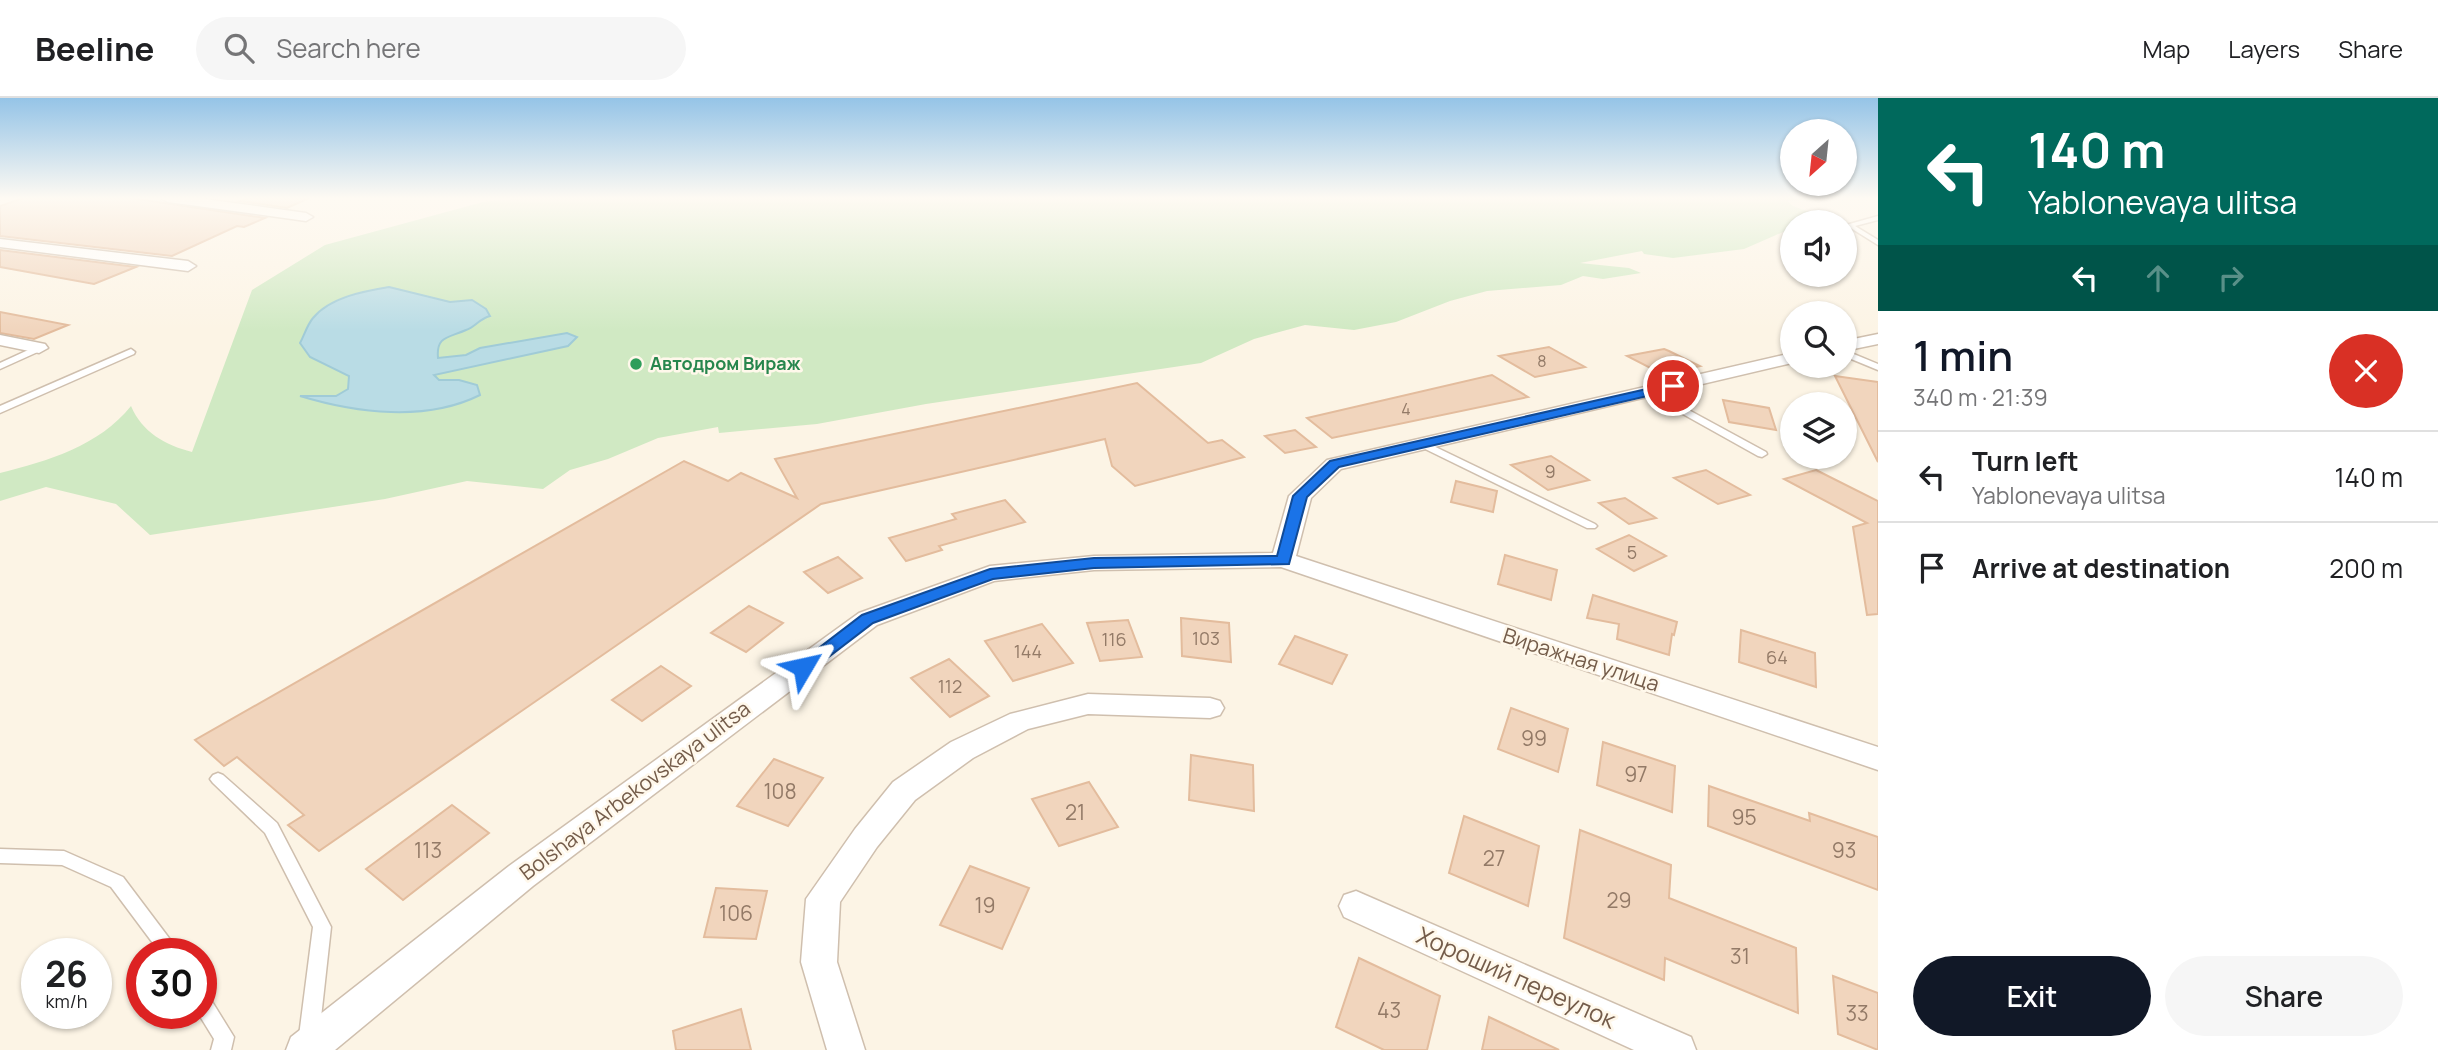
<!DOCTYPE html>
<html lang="en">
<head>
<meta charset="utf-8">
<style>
  body { margin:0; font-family:Manrope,sans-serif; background:#f6f6f6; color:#202124; height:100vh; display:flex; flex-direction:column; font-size:26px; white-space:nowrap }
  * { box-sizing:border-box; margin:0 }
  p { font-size:23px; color:#757577 }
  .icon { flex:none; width:38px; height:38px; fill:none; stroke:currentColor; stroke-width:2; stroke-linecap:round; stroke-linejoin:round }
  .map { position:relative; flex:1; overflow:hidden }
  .details { display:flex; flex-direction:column; background:#fff; width:560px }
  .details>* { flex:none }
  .guide { background:#00695c; color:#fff; overflow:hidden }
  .needle { width:46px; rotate:207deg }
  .tools { position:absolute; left:1780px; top:21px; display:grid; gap:14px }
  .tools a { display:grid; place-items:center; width:77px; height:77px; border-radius:50%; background:#fff; box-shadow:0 2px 5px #0004; font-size:35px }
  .speed { position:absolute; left:21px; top:840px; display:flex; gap:14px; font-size:35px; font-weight:700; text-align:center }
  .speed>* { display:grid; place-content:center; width:91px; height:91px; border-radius:50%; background:#fff; box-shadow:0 2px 5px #0004; line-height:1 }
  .speed small { font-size:18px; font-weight:400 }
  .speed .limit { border:10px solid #d22; background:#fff; color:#111 }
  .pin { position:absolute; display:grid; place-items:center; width:60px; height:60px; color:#fff; margin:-30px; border:4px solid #fff; border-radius:50%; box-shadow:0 2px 7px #0007 }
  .me { position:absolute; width:77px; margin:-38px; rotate:54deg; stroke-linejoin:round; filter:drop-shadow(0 0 5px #0008) }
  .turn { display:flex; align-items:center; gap:24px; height:147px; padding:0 35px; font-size:32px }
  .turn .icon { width:91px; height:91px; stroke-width:2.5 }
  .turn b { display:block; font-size:49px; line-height:60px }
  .lanes { display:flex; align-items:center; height:66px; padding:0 35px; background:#0003; justify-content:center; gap:35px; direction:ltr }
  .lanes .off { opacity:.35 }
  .round { display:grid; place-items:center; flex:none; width:74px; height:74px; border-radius:37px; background:#f6f6f6 }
  .headline { display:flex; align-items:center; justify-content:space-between; height:119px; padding:0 35px }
  h1 { font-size:42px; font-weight:600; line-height:52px; color:#111827 }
  .action { display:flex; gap:14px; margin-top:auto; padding:14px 35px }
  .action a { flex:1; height:80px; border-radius:42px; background:#111827; color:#fff; font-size:28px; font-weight:600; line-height:80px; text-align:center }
  .action a+a { background:#f6f6f6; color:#202124 }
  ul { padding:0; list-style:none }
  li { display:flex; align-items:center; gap:21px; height:91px; padding:0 35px; border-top:2px solid #e0e0e0 }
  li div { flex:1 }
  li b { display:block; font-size:26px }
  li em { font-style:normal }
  header { display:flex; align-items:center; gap:42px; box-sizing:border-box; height:98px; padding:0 35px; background:#fff; border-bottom:2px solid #e0e0e0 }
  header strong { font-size:33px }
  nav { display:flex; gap:38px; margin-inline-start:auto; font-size:24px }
  .search { width:490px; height:63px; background:#f6f6f6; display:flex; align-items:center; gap:18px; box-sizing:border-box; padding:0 24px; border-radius:38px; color:#757577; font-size:26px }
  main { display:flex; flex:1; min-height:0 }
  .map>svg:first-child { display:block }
  .green { fill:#d0e9c3 }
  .water { fill:#b9dce5; stroke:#a0cbd7; stroke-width:2 }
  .building { fill:#f1d5bd; stroke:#e3bc9d; stroke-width:2 }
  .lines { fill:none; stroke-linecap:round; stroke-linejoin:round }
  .service-casing { stroke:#cfbfae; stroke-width:3 }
  .minor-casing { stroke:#cfbfae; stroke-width:3 }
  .service { fill:#fff; fill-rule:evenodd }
  .minor { fill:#fff; fill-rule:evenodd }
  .route { fill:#1a73e8; stroke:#114b97; stroke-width:2 }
  .leisure-dot { fill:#2e9e5b; stroke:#fff8eb; stroke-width:2.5 }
  .labels { text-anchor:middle; stroke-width:5; stroke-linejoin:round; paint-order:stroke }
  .far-number-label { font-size:16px; fill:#937a67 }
  .far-leisure-label { font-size:18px; font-weight:bold; fill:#27864d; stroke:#fff8eb; text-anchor:start }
  .number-label { font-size:18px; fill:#937a67 }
  .street-label { font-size:21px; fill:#745c4a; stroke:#fff8eb }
  .near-number-label { font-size:21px; fill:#937a67 }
  .near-street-label { font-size:24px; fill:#745c4a; stroke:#fff8eb }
</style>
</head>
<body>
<header>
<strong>Beeline</strong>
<div class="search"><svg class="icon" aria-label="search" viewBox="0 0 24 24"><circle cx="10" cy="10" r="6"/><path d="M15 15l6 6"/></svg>Search here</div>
<nav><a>Map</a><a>Layers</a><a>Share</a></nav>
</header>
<main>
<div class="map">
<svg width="1878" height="952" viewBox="0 0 1878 952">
  <rect width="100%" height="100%" fill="#fcf4e5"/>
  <path class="green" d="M523,100H1855L1787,103L1793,108L1822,119L1809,122L1815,124H1792V130L1744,151L1673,160L1644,156L1642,153L1580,165L1629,170L1641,175L1603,181L1583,178L1561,187L1487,193L1450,203L1396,224L1354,232L1305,227L1254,241L1201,265L926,306L817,326L719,335L718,329L658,340L608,361L570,372L543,391L467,383L385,401L150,437L116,406L46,389L0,403V375C48,363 99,348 131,308C142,334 165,347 192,354L252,192L325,147L483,104Z"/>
  <path class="water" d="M389,189L450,204L472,202L486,211L490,218C479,221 475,229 466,232C448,240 436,238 438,260L466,257L480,250L567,235L577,239L568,248L434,277L439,282H459L477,287L480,297C426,324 356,315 300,298H336L348,291L349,278L310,259L300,245C304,238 307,227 313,220C330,199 365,193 389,189Z"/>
  <g class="building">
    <path d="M23,100H131L265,120L244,129L237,128L172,158L0,138V108Z"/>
    <path d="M248,100H309L287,110L240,103Z"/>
    <path d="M0,152L136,169L94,186L0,169Z"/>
    <path d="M0,214L68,227L34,241L0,235Z"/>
    <path d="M1549,249L1585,269L1535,279L1499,258Z"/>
    <path d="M1664,251L1669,253L1700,268L1662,276L1627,258Z"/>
    <path d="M1492,277L1528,299L1332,340L1307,320Z"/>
    <path d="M1835,278L1878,284V364Z"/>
    <path d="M1137,285L1208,345L1222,342L1244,359L1135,388L1112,368L1105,341L821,406L319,753L288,727L304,717L237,659L224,668L195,642L684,363L728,383L741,375L797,400L775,361Z"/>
    <path d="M1723,302L1769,310L1776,332L1729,324Z"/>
    <path d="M1295,332L1316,349L1285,355L1265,338Z"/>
    <path d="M1551,358L1589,382L1548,392L1511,367Z"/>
    <path d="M1706,372L1750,397L1718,406L1674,380Z"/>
    <path d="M1816,372L1878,403V516L1867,517L1853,429L1867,425L1784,381Z"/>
    <path d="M1456,383L1497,393L1493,414L1451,404Z"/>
    <path d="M1625,400L1656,420L1629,426L1599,405Z"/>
    <path d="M1005,402L1025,424L939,448L942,452L906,463L889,440L956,421L952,416Z"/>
    <path d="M1629,437L1666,458L1634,473L1597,451Z"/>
    <path d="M1505,457L1557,472L1551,502L1498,486Z"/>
    <path d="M838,459L862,480L828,495L804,474Z"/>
    <path d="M1593,497L1677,524L1674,537L1672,536L1669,557L1617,541L1619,526L1587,520Z"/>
    <path d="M749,508L783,525L746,554L711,535Z"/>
    <path d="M1181,520L1229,525L1231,564L1182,558Z"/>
    <path d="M1128,522L1142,559L1100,563L1087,525Z"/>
    <path d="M1042,526L1073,565L1013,583L985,543Z"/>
    <path d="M1741,532L1815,555L1816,589L1739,564Z"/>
    <path d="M1295,538L1347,557L1332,586L1279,566Z"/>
    <path d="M949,561L989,598L950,619L911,580Z"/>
    <path d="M661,568L691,588L642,623L612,602Z"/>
    <path d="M1511,610L1568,631L1558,674L1498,651Z"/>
    <path d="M1603,644L1675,668L1672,714L1597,687Z"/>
    <path d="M1191,657L1253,667L1254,713L1189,702Z"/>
    <path d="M774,661L823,680L788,728L737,708Z"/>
    <path d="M1089,684L1118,729L1059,748L1032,701Z"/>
    <path d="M1709,688L1810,723L1809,715L1878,739V792L1708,728Z"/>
    <path d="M452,707L489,735L403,802L366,771Z"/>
    <path d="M1464,718L1539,748L1528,808L1449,775Z"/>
    <path d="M1580,732L1671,767L1669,800L1796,850L1798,915L1665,860L1664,882L1564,840Z"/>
    <path d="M970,768L1029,790L1002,851L940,827Z"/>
    <path d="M716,790L767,793L756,841L704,839Z"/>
    <path d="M1359,860L1440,898L1427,952H1384L1336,929Z"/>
    <path d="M1833,878L1878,895V952L1838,936Z"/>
    <path d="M741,911L751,952H676L673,933Z"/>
    <path d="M1489,919L1559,952H1482Z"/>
  </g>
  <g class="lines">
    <defs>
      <g id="service">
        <path d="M1878,118V122L1855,128L1878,142V147L1846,127Z"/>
        <path d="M39,247L43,250L42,252L0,271V265Z"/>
        <path d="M131,251L135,254L134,256L0,315V308Z"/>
        <path d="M1844,252L1878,266V272L1844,258Z"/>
        <path d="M1650,291L1766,354L1767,356L1762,359L1758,358L1647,296V292Z"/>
        <path d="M1421,342L1595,426L1597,428L1595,430H1587L1417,347V343Z"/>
        <path d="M218,675L223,677L277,725L331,829L319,938L316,945L309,947L302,945L299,938L313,829L265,735L213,685L210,681L213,677Z"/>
        <path d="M0,751L64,753L123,779L181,856H161L111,789L62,767L0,765Z"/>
        <path d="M201,894L208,897L234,939L231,952H211L214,941L198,915H201Z"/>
      </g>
      <g id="minor">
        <path d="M161,100H197L306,115L313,119L306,123L168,104Z"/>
        <path d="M0,141L188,163L196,168L188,173L0,149Z"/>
        <path d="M1878,236V246L1844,253V243Z"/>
        <path d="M0,237L45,246L48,250L39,255L0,247Z"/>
        <path d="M1792,255V265L1341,371L1311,400L1296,458L1878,649V672L1281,469L1094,472L994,483L877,527L533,788L335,952H286L291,939L509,768L859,515L990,468L1094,458L1273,455L1289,398L1327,362Z"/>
        <path d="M1088,596L1210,600L1220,603L1224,610L1220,617L1210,620L1088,616L1028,631L973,660L915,702L877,749L840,804L837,864L865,952H827L801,864L806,801L855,731L893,684L951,644L1010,616Z"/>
        <path d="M1356,793L1691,939L1696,952H1634L1344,819L1339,808L1344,797Z"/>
      </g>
    </defs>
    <use href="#service" class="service-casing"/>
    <use href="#minor" class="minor-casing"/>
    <use href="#service" class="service"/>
    <use href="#minor" class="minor"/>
  </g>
  <linearGradient id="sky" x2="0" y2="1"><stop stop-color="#95c4e7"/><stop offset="0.43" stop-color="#fefaf3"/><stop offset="1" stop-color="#fefaf3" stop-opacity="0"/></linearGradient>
  <rect width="1878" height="233" fill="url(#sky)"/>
  <path class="route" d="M1673,285L1678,286V291L1339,369L1307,399L1289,466L1094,470L993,481L873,525L809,574L803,575L794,569L862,517L990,471L1094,460L1277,458L1293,398L1330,363Z"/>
  <circle class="leisure-dot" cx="636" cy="266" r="7"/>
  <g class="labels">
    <g class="far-number-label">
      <text x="1542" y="269">8</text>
      <text x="1406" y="317">4</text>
    </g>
    <g class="far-leisure-label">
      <text x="650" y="272">Автодром Вираж</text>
    </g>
    <g class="number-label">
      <text x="1550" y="380">9</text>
      <text x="1632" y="461">5</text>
      <text x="1206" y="547">103</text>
      <text x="1114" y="548">116</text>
      <text x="1028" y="560">144</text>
      <text x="1777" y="566">64</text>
      <text x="950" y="595">112</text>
    </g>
    <g class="street-label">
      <text transform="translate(1581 562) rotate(18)" y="7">Виражная улица</text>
      <text transform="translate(635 693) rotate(-37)" y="7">Bolshaya Arbekovskaya ulitsa</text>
    </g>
    <g class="near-number-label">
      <text x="1534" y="648">99</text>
      <text x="1636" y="684">97</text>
      <text x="780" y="701">108</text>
      <text x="1075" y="722">21</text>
      <text x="1744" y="727">95</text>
      <text x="428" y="760">113</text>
      <text x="1844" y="760">93</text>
      <text x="1494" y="768">27</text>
      <text x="1619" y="810">29</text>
      <text x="985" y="815">19</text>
      <text x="736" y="823">106</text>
      <text x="1740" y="866">31</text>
      <text x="1389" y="920">43</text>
      <text x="1857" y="923">33</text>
    </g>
    <g class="near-street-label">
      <text transform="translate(1516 880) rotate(24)" y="8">Хороший переулок</text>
    </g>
  </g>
</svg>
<div class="tools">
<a><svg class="needle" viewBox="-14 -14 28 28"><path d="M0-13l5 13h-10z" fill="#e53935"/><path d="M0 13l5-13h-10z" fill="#757577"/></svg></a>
<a><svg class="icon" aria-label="sound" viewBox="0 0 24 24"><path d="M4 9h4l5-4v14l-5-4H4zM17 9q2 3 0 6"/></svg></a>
<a><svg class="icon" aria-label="search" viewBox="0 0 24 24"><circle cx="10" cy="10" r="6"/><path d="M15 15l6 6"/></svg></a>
<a><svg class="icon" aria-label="layers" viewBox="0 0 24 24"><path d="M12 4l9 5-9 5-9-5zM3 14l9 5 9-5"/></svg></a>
</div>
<div class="speed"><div>26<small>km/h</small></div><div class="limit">30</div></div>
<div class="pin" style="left:1673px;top:288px;background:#d93025"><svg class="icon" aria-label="arrive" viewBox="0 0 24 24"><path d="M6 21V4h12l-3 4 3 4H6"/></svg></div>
<svg class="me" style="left:803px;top:569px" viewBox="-20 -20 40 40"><path d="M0-17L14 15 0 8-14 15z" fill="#1a73e8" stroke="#fff" stroke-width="4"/></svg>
</div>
<section class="details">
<div class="guide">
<div class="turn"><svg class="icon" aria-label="left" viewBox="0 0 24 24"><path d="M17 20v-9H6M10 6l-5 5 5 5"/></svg><div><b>140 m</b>Yablonevaya ulitsa</div></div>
<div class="lanes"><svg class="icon" aria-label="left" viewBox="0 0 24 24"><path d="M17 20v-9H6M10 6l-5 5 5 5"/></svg><svg class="icon off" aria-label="ahead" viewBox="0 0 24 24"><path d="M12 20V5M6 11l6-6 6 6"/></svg><svg class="icon off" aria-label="right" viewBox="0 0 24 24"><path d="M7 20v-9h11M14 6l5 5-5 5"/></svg></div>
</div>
<div class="headline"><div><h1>1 min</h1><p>340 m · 21:39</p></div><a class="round" style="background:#d93025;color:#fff"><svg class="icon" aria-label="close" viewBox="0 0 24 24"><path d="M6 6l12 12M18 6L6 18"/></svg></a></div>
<ul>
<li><svg class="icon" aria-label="left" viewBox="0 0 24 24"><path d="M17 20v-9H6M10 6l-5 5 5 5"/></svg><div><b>Turn left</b><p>Yablonevaya ulitsa</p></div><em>140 m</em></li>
<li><svg class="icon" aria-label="arrive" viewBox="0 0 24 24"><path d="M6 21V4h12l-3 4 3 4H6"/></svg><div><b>Arrive at destination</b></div><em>200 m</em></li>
</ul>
<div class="action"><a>Exit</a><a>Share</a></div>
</section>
</main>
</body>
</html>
